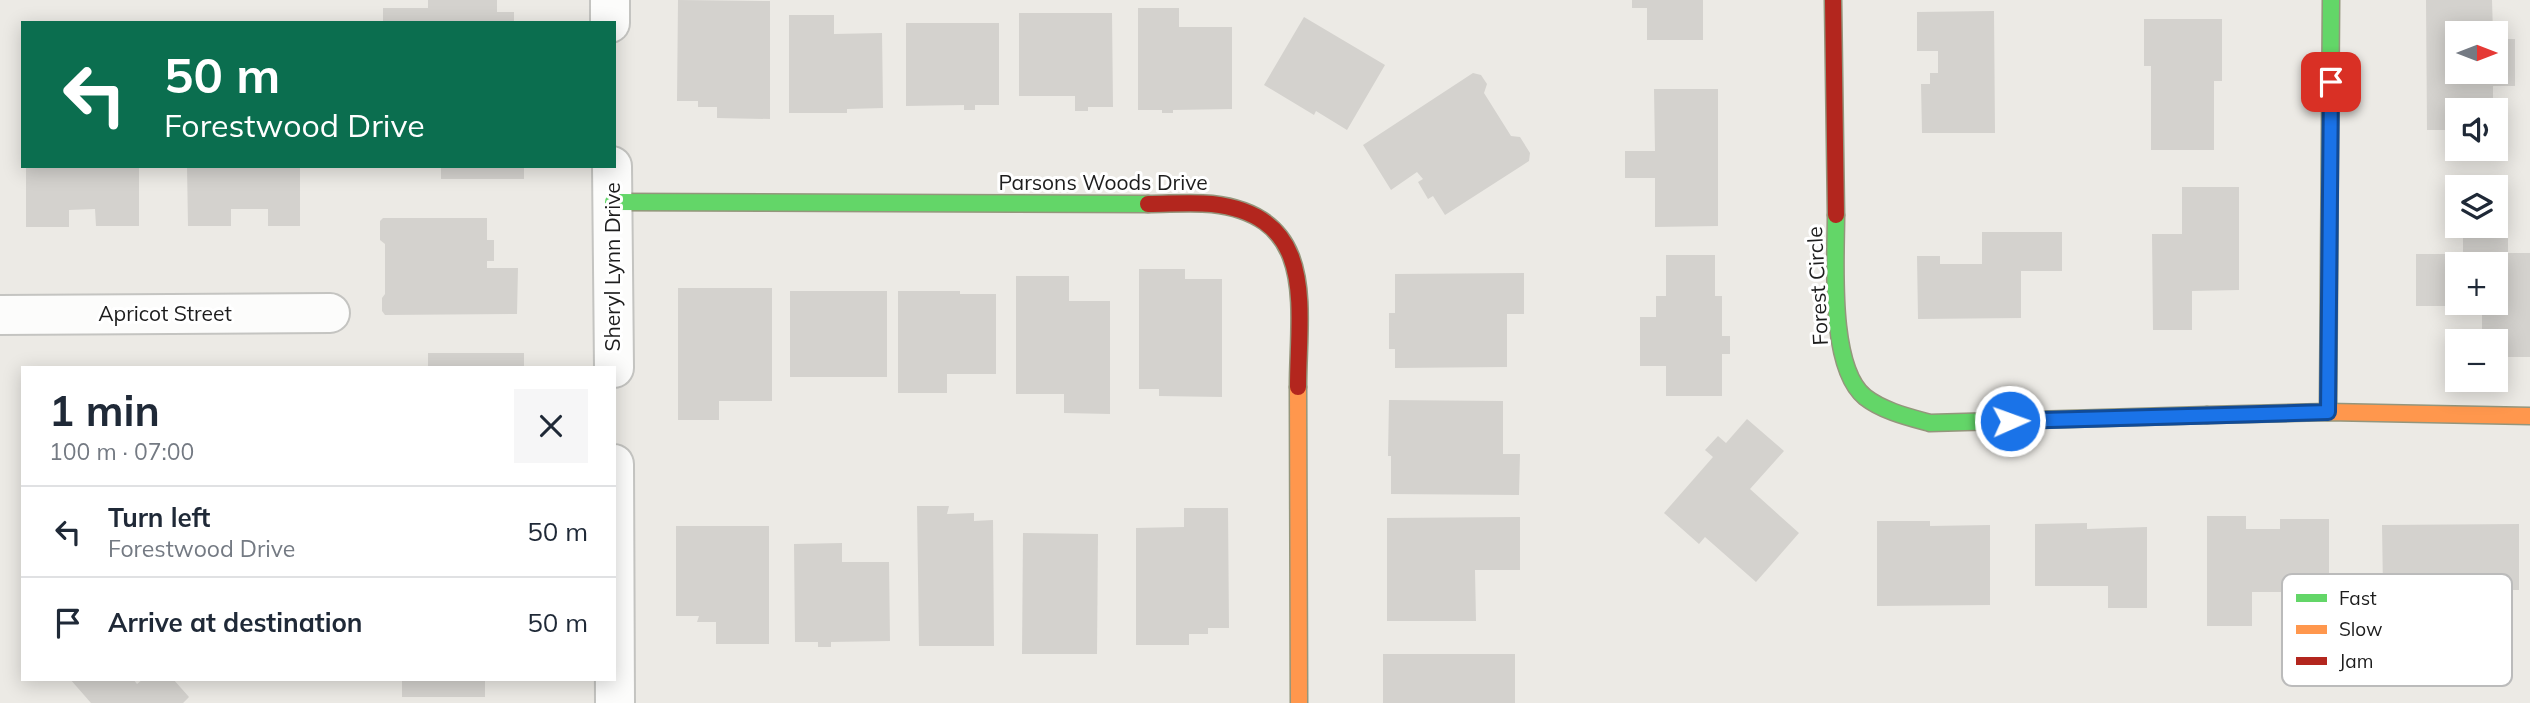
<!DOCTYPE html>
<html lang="en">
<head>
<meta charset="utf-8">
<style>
  body { margin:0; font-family:Mulish,sans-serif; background:#f6f6f7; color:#1f2937; height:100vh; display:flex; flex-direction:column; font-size:26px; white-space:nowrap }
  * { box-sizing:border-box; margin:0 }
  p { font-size:23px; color:#747a83 }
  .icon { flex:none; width:38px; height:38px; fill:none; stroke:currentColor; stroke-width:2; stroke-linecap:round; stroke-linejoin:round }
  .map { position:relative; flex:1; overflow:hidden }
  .details { position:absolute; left:21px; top:366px; width:595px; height:315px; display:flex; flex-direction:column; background:#fff; border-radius:0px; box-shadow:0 4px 18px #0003 }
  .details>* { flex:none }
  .guide { position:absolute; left:21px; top:21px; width:595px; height:147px; border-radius:0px; box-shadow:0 4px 18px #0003; background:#0b6e4f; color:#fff; overflow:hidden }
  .needle { width:46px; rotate:90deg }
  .buttons { position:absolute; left:2445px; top:21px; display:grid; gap:14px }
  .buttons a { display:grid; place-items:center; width:63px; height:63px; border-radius:0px; background:#fff; box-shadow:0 4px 18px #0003; font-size:35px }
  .pin { position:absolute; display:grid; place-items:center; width:60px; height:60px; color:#fff; margin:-30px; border-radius:14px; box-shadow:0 4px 10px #0006 }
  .me { position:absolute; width:77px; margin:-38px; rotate:88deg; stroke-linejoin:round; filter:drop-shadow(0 0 5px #0008) }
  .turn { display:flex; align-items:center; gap:24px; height:147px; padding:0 28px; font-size:32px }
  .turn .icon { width:91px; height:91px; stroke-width:2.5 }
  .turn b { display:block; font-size:49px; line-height:60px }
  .round { display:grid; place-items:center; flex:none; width:74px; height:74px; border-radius:0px; background:#f6f6f7 }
  .headline { display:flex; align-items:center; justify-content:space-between; height:119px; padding:0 28px }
  h1 { font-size:42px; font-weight:700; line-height:52px }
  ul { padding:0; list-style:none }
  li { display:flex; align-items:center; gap:21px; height:91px; padding:0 28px; border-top:2px solid #e0e1e3 }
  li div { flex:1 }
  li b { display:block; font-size:26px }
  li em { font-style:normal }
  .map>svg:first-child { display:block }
  .building { fill:#d4d2ce; fill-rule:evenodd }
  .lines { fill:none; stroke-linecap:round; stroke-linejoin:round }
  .street-casing { stroke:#c4c4c1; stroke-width:42 }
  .fast-casing { stroke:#94967c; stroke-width:19 }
  .slow-casing { stroke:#94967c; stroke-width:19 }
  .jam-casing { stroke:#94967c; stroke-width:19 }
  .street { stroke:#fcfcfb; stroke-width:38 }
  .fast { stroke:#63d668; stroke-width:16 }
  .slow { stroke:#ff974d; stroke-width:16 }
  .jam { stroke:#b3261e; stroke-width:16 }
  .route-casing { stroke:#114b97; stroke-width:18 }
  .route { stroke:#1a73e8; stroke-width:12 }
  .labels { text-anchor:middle; stroke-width:6; stroke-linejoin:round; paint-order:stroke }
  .street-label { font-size:21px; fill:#1d1d1d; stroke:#fff }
  .key { fill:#fff; stroke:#bbb; stroke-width:2 }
  .key-label { font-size:19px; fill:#1d1d1d }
</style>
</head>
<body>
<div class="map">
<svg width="2530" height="703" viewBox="0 0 2530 703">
  <rect width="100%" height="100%" fill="#eceae5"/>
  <g class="building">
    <path d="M428,0H497V12H514V23H383V8H428Z"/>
    <path d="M678,0L770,1V119L717,118V107H698V101H677Z"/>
    <path d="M1632,0H1703V40H1647V8H1632Z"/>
    <path d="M2426,0H2492L2493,33H2457V72H2496V39H2515V86H2493V110H2457V130H2427Z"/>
    <path d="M1138,8H1179V27H1232V109L1173,110V113H1162V110H1138Z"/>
    <path d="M1994,11L1995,133H1922L1921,84H1930V73H1938V51H1917V12Z"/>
    <path d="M1019,13H1112L1113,107H1088V111H1075V96H1019Z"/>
    <path d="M789,15H834V34L882,33L883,108L847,109V113H789Z"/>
    <path d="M1304,17L1385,65L1347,130L1316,111L1314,115L1264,85Z"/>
    <path d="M2144,19H2222V81H2214V150H2151V66H2144Z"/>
    <path d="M906,23H999V105H975V110H964V105L906,106Z"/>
    <path d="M1473,73L1481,75L1487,84L1484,93L1511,136L1520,137L1530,153L1529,161L1445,215L1433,196L1428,199L1418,182L1423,179L1417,172L1391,190L1363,145Z"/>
    <path d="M1654,89H1718V226L1655,227V178H1625V151H1655Z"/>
    <path d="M26,166H139V226H96L95,209L69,210V227H26Z"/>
    <path d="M187,166H300V226H268V209H231V226H188Z"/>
    <rect x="441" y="166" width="83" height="13"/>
    <path d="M2182,187H2239V290L2192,291V330H2153L2152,234H2182Z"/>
    <path d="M383,218H487V240H494V261H487V268H518L517,314L385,315L382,311V298L385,294V244L380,240V221Z"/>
    <path d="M2463,231H2508V253H2530V357H2496V341H2482V306H2416V254H2463ZM2457,264H2496V303H2457Z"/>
    <path d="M1982,232H2062V271H2021V318L1918,319L1917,256H1940V264H1982Z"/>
    <path d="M1666,255H1715V296H1722V336H1730V354H1722V396H1666V366H1640V317H1656V296H1666Z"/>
    <path d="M1139,269H1185V279H1222V397L1159,396V389H1139Z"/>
    <path d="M1524,273V314H1507V367L1395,368V349H1389V313H1395V274Z"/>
    <path d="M1016,276H1069V301H1110V414L1064,413V394H1016Z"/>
    <path d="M678,288H772V401H719V420H678Z"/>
    <rect x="790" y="291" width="97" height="86"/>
    <path d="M898,291H960V294H996V374H947V393H898Z"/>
    <rect x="428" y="353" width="96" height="15"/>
    <path d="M1389,400L1503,401V454H1520L1519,495L1391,494V456H1388Z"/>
    <path d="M1747,419L1784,451L1750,489L1799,533L1756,582L1705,537L1699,544L1664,513L1713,457L1705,450L1718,436L1726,443Z"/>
    <path d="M917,506H949L947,514L974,513V521L993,520L994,646H919Z"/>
    <path d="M1184,508H1228L1229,628H1208V634H1189V645H1136V528L1184,527Z"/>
    <path d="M2207,516H2246V529H2280V519H2329V592H2252V626H2207Z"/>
    <path d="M1520,517V570H1475L1476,621H1387V518Z"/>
    <path d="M1877,521H1930V526L1990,525V605L1877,606Z"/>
    <path d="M2087,523V529L2147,527V608H2108V586H2035V524Z"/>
    <path d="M2519,524V590H2459L2460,620H2431V612H2418V590H2383L2382,525Z"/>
    <path d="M676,526H769V644H716V622H697L699,616H676Z"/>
    <path d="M1023,533L1098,534L1097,654H1022Z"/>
    <path d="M842,543V562H889L890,641L831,642V647H818V642H795L794,544Z"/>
    <rect x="1383" y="654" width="132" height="49"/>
    <path d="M70,679H133L137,684L143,679H173L189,697L183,703H91Z"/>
    <rect x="402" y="679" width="83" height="18"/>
  </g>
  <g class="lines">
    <defs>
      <g id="street">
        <path d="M610,0V23"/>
        <path d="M612,166L614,368"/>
        <path d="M0,315L330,313"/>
        <path d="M614,464L615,703"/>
      </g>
      <g id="fast">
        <path d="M613,202L1148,204"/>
        <path d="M1836,215C1836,260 1828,367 1865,397C1883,411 1908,417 1930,423L2207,415"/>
        <path d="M2328,412L2331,0"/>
      </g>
      <g id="slow">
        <path d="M1298,387L1299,703"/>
        <path d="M2207,415L2328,412L2530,416"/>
      </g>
      <g id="jam">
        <path d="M1833,0L1836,215"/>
        <path d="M1148,204C1169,204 1192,202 1212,204C1319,216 1298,308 1298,387"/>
      </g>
    </defs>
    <use href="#street" class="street-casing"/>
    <use href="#fast" class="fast-casing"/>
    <use href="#slow" class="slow-casing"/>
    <use href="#jam" class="jam-casing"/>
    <use href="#street" class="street"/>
    <use href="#fast" class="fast"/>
    <use href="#slow" class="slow"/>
    <use href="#jam" class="jam"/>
  </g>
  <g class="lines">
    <defs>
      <path id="route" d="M2010,421L2328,412L2331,82"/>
    </defs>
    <use href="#route" class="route-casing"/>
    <use href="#route" class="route"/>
  </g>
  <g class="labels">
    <g class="street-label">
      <text x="1103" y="190">Parsons Woods Drive</text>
      <text transform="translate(613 267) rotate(-90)" y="7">Sheryl Lynn Drive</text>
      <text transform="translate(1818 286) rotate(-93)" y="7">Forest Circle</text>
      <text x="165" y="321">Apricot Street</text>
    </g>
  </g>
  <rect x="2282" y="574" width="230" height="112" rx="10" class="key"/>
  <rect x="2296" y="594" width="31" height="8" fill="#63d668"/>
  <rect x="2296" y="625" width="31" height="9" fill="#ff974d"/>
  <rect x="2296" y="657" width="31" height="8" fill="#b3261e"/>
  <g class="key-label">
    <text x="2339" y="605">Fast</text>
    <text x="2339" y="636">Slow</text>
    <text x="2339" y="668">Jam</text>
  </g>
</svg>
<div class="buttons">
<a><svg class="needle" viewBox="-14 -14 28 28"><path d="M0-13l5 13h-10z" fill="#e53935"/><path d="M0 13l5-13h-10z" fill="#747a83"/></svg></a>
<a><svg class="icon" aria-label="sound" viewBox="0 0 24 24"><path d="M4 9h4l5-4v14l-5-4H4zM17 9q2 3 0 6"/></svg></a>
<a><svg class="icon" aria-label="layers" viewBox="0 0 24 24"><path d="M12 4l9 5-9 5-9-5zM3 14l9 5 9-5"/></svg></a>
<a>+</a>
<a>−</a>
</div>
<div class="pin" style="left:2331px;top:82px;background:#d93025"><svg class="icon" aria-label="arrive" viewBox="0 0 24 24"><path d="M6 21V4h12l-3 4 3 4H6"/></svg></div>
<svg class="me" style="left:2010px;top:421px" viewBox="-20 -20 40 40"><circle r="17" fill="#1a73e8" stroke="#fff" stroke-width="3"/><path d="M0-11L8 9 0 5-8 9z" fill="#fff"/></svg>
<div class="guide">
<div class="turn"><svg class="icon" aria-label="left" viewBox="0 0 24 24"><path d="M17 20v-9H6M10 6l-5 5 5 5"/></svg><div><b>50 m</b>Forestwood Drive</div></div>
</div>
<section class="details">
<div class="headline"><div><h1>1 min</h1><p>100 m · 07:00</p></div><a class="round"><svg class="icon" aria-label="close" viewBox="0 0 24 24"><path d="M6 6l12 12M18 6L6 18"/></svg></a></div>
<ul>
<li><svg class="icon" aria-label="left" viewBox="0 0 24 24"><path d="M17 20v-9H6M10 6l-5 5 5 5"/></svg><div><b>Turn left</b><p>Forestwood Drive</p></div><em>50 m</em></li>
<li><svg class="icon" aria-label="arrive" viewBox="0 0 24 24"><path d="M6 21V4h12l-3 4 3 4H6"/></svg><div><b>Arrive at destination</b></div><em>50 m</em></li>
</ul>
</section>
</div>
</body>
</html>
